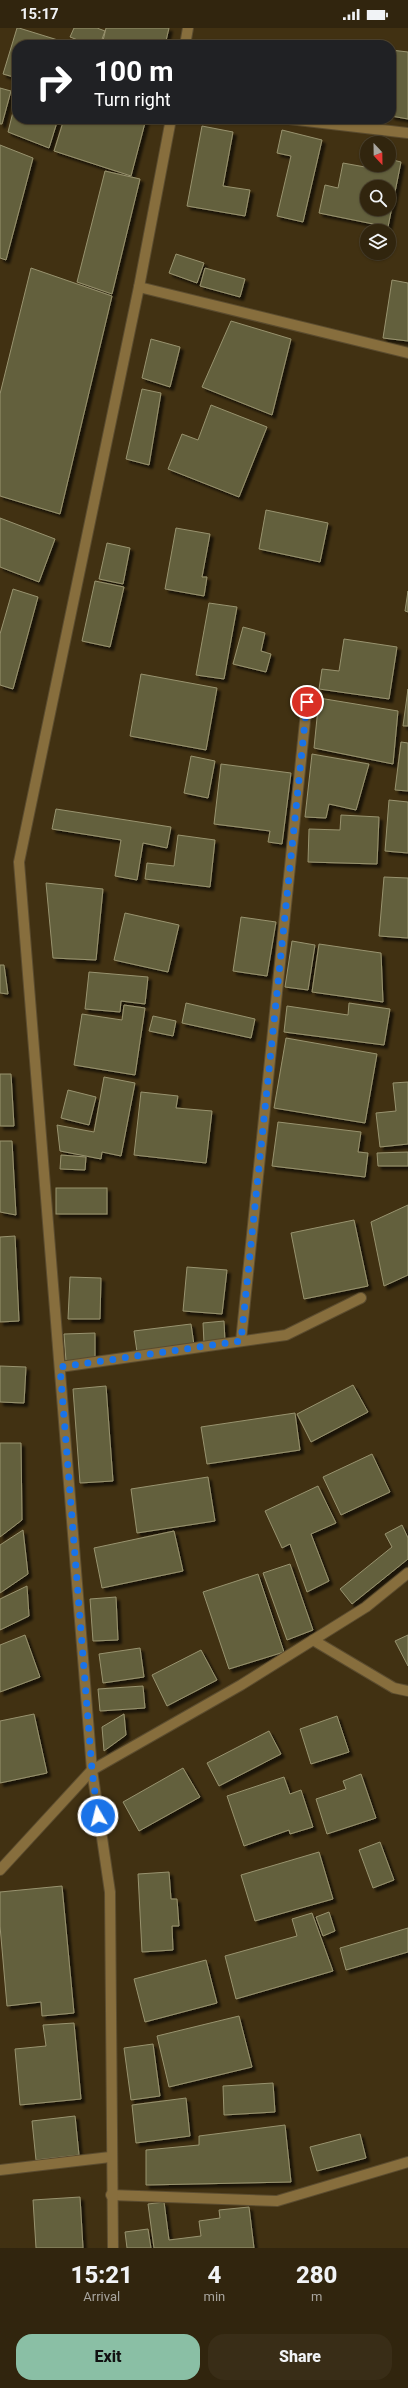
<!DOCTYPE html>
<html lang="en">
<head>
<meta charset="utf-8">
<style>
  body { margin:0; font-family:Roboto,sans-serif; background:#392d17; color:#f1f3f6; height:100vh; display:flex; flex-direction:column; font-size:15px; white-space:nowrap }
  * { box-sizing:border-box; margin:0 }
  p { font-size:13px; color:#a8a59e }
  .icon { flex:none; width:22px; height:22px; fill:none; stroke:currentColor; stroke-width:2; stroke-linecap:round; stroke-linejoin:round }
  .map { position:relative; height:2220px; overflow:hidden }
  .panel { display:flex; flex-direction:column; background:#31250e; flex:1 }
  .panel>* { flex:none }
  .hud { position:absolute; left:12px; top:12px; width:384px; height:84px; border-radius:16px; box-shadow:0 1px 3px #0004,0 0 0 1px #4c422e; background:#202124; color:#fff; overflow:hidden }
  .needle { width:26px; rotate:158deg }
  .fabs { position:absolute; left:360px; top:108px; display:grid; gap:8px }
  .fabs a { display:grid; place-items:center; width:36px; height:36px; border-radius:50%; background:#31250e; box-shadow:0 1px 3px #0004,0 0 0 1px #4c422e; font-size:20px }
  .pin { position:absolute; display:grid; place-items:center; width:34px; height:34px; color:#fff; margin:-17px; border:2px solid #fff; border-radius:50%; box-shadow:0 1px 4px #0007 }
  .me { position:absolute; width:44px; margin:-22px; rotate:352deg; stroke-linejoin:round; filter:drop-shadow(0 0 3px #0008) }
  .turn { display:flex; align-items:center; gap:14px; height:84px; padding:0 16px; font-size:18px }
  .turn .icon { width:52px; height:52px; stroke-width:2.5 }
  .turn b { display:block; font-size:28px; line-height:34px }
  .eta { display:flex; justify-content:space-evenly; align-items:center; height:68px; text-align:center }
  .eta b { font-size:24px; font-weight:800; line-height:28px }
  .button { display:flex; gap:8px; margin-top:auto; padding:8px 16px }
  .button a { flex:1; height:46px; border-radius:16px; background:#8abfa5; color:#111; font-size:16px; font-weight:800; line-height:46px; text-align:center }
  .button a+a { background:#392d17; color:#f1f3f6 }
  .status { display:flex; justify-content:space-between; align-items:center; height:28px; padding:0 20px; background:#31250e; direction:ltr }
  .status svg { height:11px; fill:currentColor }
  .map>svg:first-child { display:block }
  .building { fill:#64603d; stroke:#98936f; fill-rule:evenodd; filter:url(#shadow) }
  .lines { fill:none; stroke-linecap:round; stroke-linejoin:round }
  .minor-casing { stroke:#5b4c2f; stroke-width:12 }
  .tertiary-casing { stroke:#5b4c2f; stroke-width:12 }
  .minor { stroke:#876e3d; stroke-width:10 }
  .tertiary { stroke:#876e3d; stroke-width:10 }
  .route { stroke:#1a73e8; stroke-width:7; stroke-dasharray:0 12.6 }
</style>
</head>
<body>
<div class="status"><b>15:17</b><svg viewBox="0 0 49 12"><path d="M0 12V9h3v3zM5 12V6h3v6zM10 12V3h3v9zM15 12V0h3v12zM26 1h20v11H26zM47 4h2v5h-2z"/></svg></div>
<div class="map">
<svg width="408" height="2220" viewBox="0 0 408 2220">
  <defs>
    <filter id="shadow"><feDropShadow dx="3.5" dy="3.5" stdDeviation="1" flood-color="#0009"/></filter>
  </defs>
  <rect width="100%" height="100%" fill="#413112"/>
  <g class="building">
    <path d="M17,0H19L74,17H17V50L3,46Z"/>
    <path d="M74,0H97L105,3L100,17H91L70,9Z"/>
    <path d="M106,0H169L165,17H102Z"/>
    <path d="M391,22L408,24V91L391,88Z"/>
    <path d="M0,60L11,63L2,96H0Z"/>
    <path d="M17,68V91H58L49,120L8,104Z"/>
    <path d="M64,91H146L131,148L54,123Z"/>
    <path d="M202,98L233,104L223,158L250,162L245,188L187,178Z"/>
    <path d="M282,102L322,112L303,194L277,188L291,128L277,125Z"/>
    <path d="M0,117L33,130L6,232L0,230Z"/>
    <path d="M389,131L401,134L388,199L319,185L325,157L338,160L343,135L376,141L377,137H389ZM367,159H389V181H367Z"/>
    <path d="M105,143L140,151L112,266L77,254Z"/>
    <path d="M176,226L204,235L197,255L169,245Z"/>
    <path d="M31,240L112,268L60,486L0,468V366Z"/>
    <path d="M205,240L245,251L240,269L200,258Z"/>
    <path d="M392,252L408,255V313L383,310Z"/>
    <path d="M231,293L291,311L272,387L202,359Z"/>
    <path d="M151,311L180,319L170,359L142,350Z"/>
    <path d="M142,361L161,365L149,437L126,431Z"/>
    <path d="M211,377L267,399L239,469L168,441L182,406L198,412Z"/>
    <path d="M266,482L328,495L320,534L259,521Z"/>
    <path d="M0,490L55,511L39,554L0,539Z"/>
    <path d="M176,500L210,506L202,549H207L204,568L165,561Z"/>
    <path d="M107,515L130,520L123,556L99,551Z"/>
    <path d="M95,553L124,559L110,619L82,613Z"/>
    <path d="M13,561L38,569L13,661L0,657V606Z"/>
    <path d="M408,563V584L405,583Z"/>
    <path d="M209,575L237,579L224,651L196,647Z"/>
    <path d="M243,599L265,605L261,623L271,626L266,644L233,636Z"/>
    <path d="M344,611L397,619L389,671L319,661L322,641L339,643Z"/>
    <path d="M141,646L217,660L206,722L130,708Z"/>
    <path d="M408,661V698H403Z"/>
    <path d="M319,670L398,683L393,736L314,720Z"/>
    <path d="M401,714L408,715V763L395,762Z"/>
    <path d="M312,726L369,736L356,782L329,776L326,790L305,789Z"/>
    <path d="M191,728L215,733L208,770L184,765Z"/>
    <path d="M221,736L291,745L282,816L268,814L270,803L214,796Z"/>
    <path d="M389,772L408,774V825L385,823Z"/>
    <path d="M56,781L171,799L167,820L143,815L137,852L115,848L121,812L52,801Z"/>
    <path d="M341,787L379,789L377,836L308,834L309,801L340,802Z"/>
    <path d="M178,807L215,812L210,859L145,851L147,835L174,838Z"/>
    <path d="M384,849L408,850V910L379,908Z"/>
    <path d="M46,855L103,861L96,932L53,930Z"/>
    <path d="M125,885L179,897L168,944L114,932Z"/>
    <path d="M241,889L276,894L267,948L233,943Z"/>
    <path d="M292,913L315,917L308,962L285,959Z"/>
    <path d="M319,916L381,925L383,974L312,964Z"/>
    <path d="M0,937H4L8,966L0,965Z"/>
    <path d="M89,944L148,949L145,976L121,973L120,984L85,981Z"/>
    <path d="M186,975L255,991L251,1010L182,995Z"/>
    <path d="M349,975L390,981L384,1017L284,1004L287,978L348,987Z"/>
    <path d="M124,977L145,980L135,1047L74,1037L82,986L122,992Z"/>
    <path d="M153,988L176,993L173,1008L149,1003Z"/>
    <path d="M286,1010L377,1026L365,1095L274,1080Z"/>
    <path d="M0,1046H11L14,1098H0Z"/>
    <path d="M104,1049L135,1055L121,1128L102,1124L101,1131L60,1123L57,1097L94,1104Z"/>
    <path d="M408,1054V1116L380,1119L376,1085L396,1083L393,1055Z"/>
    <path d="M68,1062L96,1069L89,1097L61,1090Z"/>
    <path d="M141,1064L178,1068L176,1080L212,1083L206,1135L134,1127Z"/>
    <path d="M278,1094L361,1104L358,1124L368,1125L365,1149L272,1138Z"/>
    <path d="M0,1113H12L16,1187L0,1184Z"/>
    <path d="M408,1124V1138H378L377,1125Z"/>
    <path d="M61,1127L86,1129L85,1142L60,1141Z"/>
    <rect x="56" y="1160" width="51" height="26"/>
    <path d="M408,1177V1247L384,1258L371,1194Z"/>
    <path d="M354,1192L368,1258L304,1271L291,1205Z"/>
    <path d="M15,1208L19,1293L0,1294V1209Z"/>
    <path d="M187,1239L227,1242L222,1286L183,1283Z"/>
    <path d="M70,1249L101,1250L100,1291H68Z"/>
    <path d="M224,1293L225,1314L204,1315L203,1295Z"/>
    <path d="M191,1296L194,1317L137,1324L134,1303Z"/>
    <path d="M95,1305V1332L66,1333L64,1306Z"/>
    <path d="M0,1338L26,1339L24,1375L0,1374Z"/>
    <path d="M353,1357L368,1384L311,1414L297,1386Z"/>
    <path d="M106,1358L113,1453L80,1455L73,1361Z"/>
    <path d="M295,1385L300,1422L207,1436L201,1399Z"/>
    <path d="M0,1415H21L22,1492L0,1509Z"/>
    <path d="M372,1426L390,1464L341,1487L323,1449Z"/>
    <path d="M208,1449L215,1493L137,1505L131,1461Z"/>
    <path d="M318,1458L336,1495L311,1506L329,1553L307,1564L290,1516L282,1520L265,1483Z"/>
    <path d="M402,1497L408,1510V1531L352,1576L340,1561L392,1519L385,1506Z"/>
    <path d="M23,1502L28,1546L0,1565V1517Z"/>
    <path d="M174,1503L183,1543L102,1560L94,1520Z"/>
    <path d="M290,1536L313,1602L287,1612L263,1545Z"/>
    <path d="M258,1546L284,1624L229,1641L203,1564Z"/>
    <path d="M27,1558L29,1588L0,1602V1571Z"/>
    <path d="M116,1569L118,1612L93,1613L90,1571Z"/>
    <path d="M25,1607L40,1649L0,1664V1617Z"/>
    <path d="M408,1607V1638L395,1613Z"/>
    <path d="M140,1620L144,1649L103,1655L99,1626Z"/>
    <path d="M201,1622L217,1652L167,1678L152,1647Z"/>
    <path d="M143,1658L145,1680L100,1683L98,1661Z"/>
    <path d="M34,1686L47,1745L0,1755V1693Z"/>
    <path d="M124,1686L126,1707L104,1723L102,1699Z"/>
    <path d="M337,1688L349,1724L311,1736L300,1701Z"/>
    <path d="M269,1703L281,1726L219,1758L207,1735Z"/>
    <path d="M183,1740L200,1769L139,1803L123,1774Z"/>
    <path d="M361,1746L376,1790L327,1806L316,1771L346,1761L343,1753Z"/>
    <path d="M284,1749L290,1766L301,1762L313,1799L290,1806L289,1802L244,1818L227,1768Z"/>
    <path d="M380,1814L394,1852L373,1860L359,1822Z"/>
    <path d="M319,1824L333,1871L255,1893L241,1847Z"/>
    <path d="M169,1844L171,1871H177L179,1898H172L173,1922L142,1924L138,1846Z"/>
    <path d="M62,1858L74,1985L42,1988L41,1974L7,1978L0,1898V1864Z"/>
    <path d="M329,1884L335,1903L323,1908L316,1889Z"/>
    <path d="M312,1885L333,1943L236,1971L225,1928L297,1908L292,1891Z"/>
    <path d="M408,1900V1924L346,1942L340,1920Z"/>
    <path d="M206,1932L217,1975L145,1994L134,1951Z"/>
    <path d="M239,1988L252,2039L169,2059L157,2008Z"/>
    <path d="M74,1995L81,2071L20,2077L15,2021L46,2018L43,1997Z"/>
    <path d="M153,2016L160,2068L131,2072L124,2020Z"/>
    <path d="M273,2055L275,2084L224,2087L223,2058Z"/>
    <path d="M186,2070L190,2108L136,2115L132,2077Z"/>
    <path d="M75,2088L79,2127L36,2132L32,2093Z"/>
    <path d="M285,2097L291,2154L146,2157V2122L199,2117V2108Z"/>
    <path d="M360,2106L366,2130L317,2143L310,2119Z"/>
    <path d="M80,2169L83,2220H36L33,2172Z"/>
    <path d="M164,2174L169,2212L201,2208L199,2193L220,2190L219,2182L249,2179L254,2220H154L148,2176Z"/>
    <path d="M148,2201L151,2220H127L125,2204Z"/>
  </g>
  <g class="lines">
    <defs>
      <g id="minor">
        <path d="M289,91L408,105"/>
        <path d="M139,259L408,325"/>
        <path d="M241,1313L307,674"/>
        <path d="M60,1339L286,1307L361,1270"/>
        <path d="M313,1612L394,1660L408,1663"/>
        <path d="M0,1842L92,1742L241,1657L366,1579L408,1545"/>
        <path d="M0,2142L110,2129"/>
        <path d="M111,2167L277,2173L408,2134"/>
      </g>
      <g id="tertiary">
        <path d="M185,17L188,0"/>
        <path d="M113,2220L110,1864L92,1742L19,834L139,259L171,91"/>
      </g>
    </defs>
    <use href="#minor" class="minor-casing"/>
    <use href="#tertiary" class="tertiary-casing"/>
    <use href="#minor" class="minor"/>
    <use href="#tertiary" class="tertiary"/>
  </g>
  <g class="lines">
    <path class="route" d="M98,1788L92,1742L60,1339L241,1313L307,674"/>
  </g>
</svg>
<div class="fabs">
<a><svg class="needle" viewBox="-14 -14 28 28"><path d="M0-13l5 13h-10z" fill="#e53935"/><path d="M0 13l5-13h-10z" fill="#a8a59e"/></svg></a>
<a><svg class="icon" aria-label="search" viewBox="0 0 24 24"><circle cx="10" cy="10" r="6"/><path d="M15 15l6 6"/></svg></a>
<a><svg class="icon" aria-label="layers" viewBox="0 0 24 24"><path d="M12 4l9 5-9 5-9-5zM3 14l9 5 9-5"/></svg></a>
</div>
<div class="pin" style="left:307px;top:674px;background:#d93025"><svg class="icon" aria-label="arrive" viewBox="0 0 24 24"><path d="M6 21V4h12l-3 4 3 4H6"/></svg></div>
<svg class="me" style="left:98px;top:1788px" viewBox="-20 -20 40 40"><circle r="17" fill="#1a73e8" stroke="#fff" stroke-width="3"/><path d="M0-11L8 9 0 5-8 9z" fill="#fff"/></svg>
<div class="hud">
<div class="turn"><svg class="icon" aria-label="right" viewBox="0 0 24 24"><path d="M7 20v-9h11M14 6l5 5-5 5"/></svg><div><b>100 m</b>Turn right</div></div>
</div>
</div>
<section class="panel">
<div class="eta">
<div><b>15:21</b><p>Arrival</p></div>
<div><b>4</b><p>min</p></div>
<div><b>280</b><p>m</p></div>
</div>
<div class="button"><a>Exit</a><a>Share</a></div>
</section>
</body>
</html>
